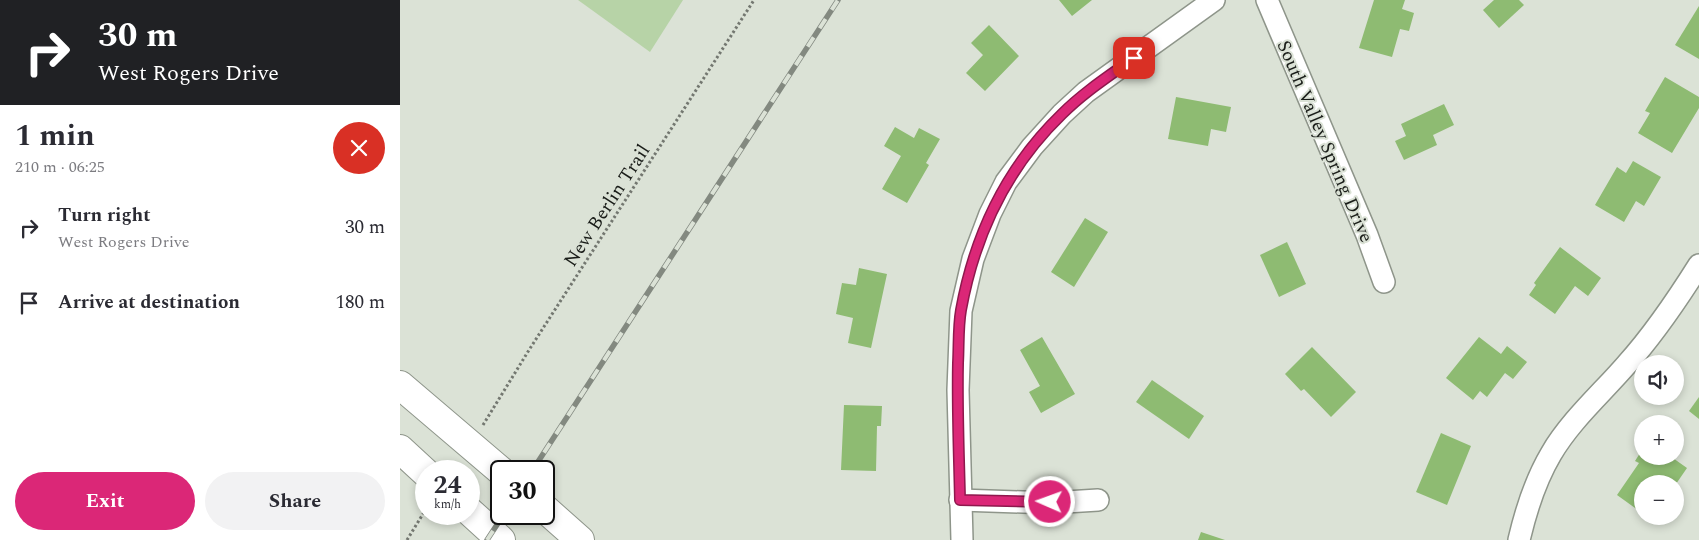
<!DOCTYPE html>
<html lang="en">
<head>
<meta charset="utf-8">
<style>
  body { margin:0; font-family:Spectral,serif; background:#f2f2f3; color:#2b2b33; height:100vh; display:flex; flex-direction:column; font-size:19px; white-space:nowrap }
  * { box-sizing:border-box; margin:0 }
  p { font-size:16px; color:#7c7c81 }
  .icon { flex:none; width:28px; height:28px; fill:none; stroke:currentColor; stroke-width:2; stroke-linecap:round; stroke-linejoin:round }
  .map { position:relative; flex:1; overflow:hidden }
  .details { display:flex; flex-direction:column; background:#fff; width:400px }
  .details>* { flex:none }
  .banner { background:#202124; color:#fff; overflow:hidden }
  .buttons { position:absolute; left:1234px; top:355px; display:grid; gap:10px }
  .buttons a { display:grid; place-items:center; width:50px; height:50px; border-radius:50%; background:#fff; box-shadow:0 2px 8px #0003; font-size:25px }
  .speed { position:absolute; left:15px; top:460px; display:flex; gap:10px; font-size:25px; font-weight:700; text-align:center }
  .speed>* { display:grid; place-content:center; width:65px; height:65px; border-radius:50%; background:#fff; box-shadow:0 2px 8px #0003; line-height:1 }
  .speed small { font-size:12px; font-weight:400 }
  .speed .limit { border:2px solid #111; border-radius:8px; background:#fff; color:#111 }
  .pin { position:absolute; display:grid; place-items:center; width:42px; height:42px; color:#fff; margin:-21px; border-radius:10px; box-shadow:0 2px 8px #0006 }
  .me { position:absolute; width:55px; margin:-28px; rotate:272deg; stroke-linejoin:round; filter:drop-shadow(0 0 4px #0008) }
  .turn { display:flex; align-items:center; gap:18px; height:105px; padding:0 15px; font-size:22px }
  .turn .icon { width:65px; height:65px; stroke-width:2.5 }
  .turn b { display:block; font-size:35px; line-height:42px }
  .round { display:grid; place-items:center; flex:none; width:52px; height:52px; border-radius:26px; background:#f2f2f3 }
  .headline { display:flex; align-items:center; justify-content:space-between; height:85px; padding:0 15px }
  h1 { font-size:30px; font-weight:700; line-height:38px }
  .cta { display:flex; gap:10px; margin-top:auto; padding:10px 15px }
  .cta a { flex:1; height:58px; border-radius:30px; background:#db2777; color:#fff; font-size:20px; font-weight:700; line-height:58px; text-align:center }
  .cta a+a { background:#f2f2f3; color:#2b2b33 }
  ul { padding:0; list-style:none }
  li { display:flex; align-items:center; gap:15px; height:75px; padding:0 15px }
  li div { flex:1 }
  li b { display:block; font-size:19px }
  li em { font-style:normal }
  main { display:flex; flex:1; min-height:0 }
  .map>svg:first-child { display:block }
  .green { fill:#b7d3a7 }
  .building { fill:#8ebb72 }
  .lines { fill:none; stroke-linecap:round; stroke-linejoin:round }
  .minor-casing { stroke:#8e958a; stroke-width:24 }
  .secondary-casing { stroke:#8e958a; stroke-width:30 }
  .path { stroke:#737770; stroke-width:3; stroke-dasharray:2.5 2.5; stroke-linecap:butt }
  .minor { stroke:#fff; stroke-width:21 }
  .secondary { stroke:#fff; stroke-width:28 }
  .rail-casing { stroke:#838980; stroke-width:5.5 }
  .rail { stroke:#dbe2d6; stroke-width:4; stroke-dasharray:11; stroke-linecap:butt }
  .route-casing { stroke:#8e194d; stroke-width:12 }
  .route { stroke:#db2777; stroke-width:9 }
  .labels { text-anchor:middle; stroke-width:4; stroke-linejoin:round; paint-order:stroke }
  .street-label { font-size:19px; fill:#1a1d19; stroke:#dbe2d6 }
</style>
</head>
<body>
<main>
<section class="details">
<div class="banner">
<div class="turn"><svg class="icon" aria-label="right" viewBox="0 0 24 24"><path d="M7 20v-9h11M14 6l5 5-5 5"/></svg><div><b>30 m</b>West Rogers Drive</div></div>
</div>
<div class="headline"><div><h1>1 min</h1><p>210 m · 06:25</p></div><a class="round" style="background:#d93025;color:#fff"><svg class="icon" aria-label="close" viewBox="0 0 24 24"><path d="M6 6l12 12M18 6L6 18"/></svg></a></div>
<ul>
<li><svg class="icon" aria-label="right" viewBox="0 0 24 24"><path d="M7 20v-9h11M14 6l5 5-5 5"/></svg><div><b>Turn right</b><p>West Rogers Drive</p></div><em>30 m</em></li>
<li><svg class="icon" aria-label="arrive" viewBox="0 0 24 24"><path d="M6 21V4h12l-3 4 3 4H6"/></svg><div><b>Arrive at destination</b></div><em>180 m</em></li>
</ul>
<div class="cta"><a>Exit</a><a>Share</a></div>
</section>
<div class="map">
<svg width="1299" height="540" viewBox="0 0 1299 540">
  <rect width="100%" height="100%" fill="#dbe2d6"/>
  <path class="green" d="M178,0H283L250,52Z"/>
  <g class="building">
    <path d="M659,0H692L672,16Z"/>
    <path d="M974,0H1005L1002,9L1014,13L1009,31L1000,29L992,57L959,48Z"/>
    <path d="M1094,0H1119L1124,5L1099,28L1083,10Z"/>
    <path d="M1299,6V59L1275,45Z"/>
    <path d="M589,25L619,56L585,91L566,73L583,55L571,43Z"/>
    <path d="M1265,77L1299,97V108L1272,153L1238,133L1250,113L1245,111Z"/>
    <path d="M776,97L831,107L826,132L811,129L808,146L768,139Z"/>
    <path d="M1044,104L1054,125L1033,135L1037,145L1004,160L995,141L1006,136L1001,124Z"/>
    <path d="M495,127L514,138L519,128L540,139L526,163L529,165L507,203L482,189L501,156L484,146Z"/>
    <path d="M1233,161L1261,177L1244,206L1236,201L1224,222L1195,205L1217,167L1226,173Z"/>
    <path d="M685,218L708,232L674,287L651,272Z"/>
    <path d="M887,242L906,284L879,297L860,255Z"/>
    <path d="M1160,247L1201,278L1188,296L1175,286L1155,314L1129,295L1136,285L1134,283Z"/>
    <path d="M459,268L487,274L471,348L448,343L453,318L436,314L442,283L456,285Z"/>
    <path d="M642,337L675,394L641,413L629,392L640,386L620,350Z"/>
    <path d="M1079,337L1101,354L1107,346L1127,362L1113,379L1105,373L1087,397L1080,391L1073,400L1046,378Z"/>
    <path d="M912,347L956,392L931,417L904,389L901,391L885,374Z"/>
    <path d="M752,380L804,416L789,439L736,402Z"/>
    <path d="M1299,397V419L1289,411Z"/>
    <path d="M444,405L482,406L481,426H477L476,471L441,470Z"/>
    <path d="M1041,433L1071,446L1047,505L1016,492Z"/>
    <path d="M1242,450V456H1270L1287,468L1276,484H1242V513L1217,495L1239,463L1235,461Z"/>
    <path d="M801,532L825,540H798Z"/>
  </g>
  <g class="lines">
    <defs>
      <g id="minor">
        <path d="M867,0L967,235L984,282"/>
        <path d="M560,500L650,503L698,500"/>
        <path d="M562,540L558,390L561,311L573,259L590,214L606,182L632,147L662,114L686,92L814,0"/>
        <path d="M1119,540C1126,510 1135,481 1151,454C1170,421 1202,393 1227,364C1255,333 1277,300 1299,265"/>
      </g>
      <g id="secondary">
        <path d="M0,385L101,471"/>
        <path d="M0,449L26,473"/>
        <path d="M144,508L180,540"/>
        <path d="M69,511L101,540"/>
      </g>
    </defs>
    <use href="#minor" class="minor-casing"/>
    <use href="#secondary" class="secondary-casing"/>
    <g class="path">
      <path d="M83,425L129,350L354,0"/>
      <path d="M52,471L57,464"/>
      <path d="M7,540L26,509"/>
    </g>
    <use href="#minor" class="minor"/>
    <use href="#secondary" class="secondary"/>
    <defs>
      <g id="rail">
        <path d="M132,471L438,0"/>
        <path d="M87,540L104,514"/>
      </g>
    </defs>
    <use href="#rail" class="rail-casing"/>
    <use href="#rail" class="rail"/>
  </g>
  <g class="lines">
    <defs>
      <path id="route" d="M650,502L560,500C559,454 557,408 558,363C559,345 558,327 561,310C575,233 606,168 662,114C684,92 709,76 734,58"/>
    </defs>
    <use href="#route" class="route-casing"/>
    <use href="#route" class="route"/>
  </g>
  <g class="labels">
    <g class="street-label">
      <text transform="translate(926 141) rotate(67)" y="7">South Valley Spring Drive</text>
      <text transform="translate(206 205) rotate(-57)" y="7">New Berlin Trail</text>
    </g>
  </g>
</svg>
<div class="buttons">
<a><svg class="icon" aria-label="sound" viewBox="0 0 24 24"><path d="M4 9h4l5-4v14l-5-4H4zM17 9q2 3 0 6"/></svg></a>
<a>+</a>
<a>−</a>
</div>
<div class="speed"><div>24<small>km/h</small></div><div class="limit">30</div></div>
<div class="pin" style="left:734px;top:58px;background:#d93025"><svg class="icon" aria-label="arrive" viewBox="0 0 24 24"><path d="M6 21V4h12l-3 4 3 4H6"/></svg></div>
<svg class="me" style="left:650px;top:502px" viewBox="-20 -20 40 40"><circle r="17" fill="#db2777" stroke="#fff" stroke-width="3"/><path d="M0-11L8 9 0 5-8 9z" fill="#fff"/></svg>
</div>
</main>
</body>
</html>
